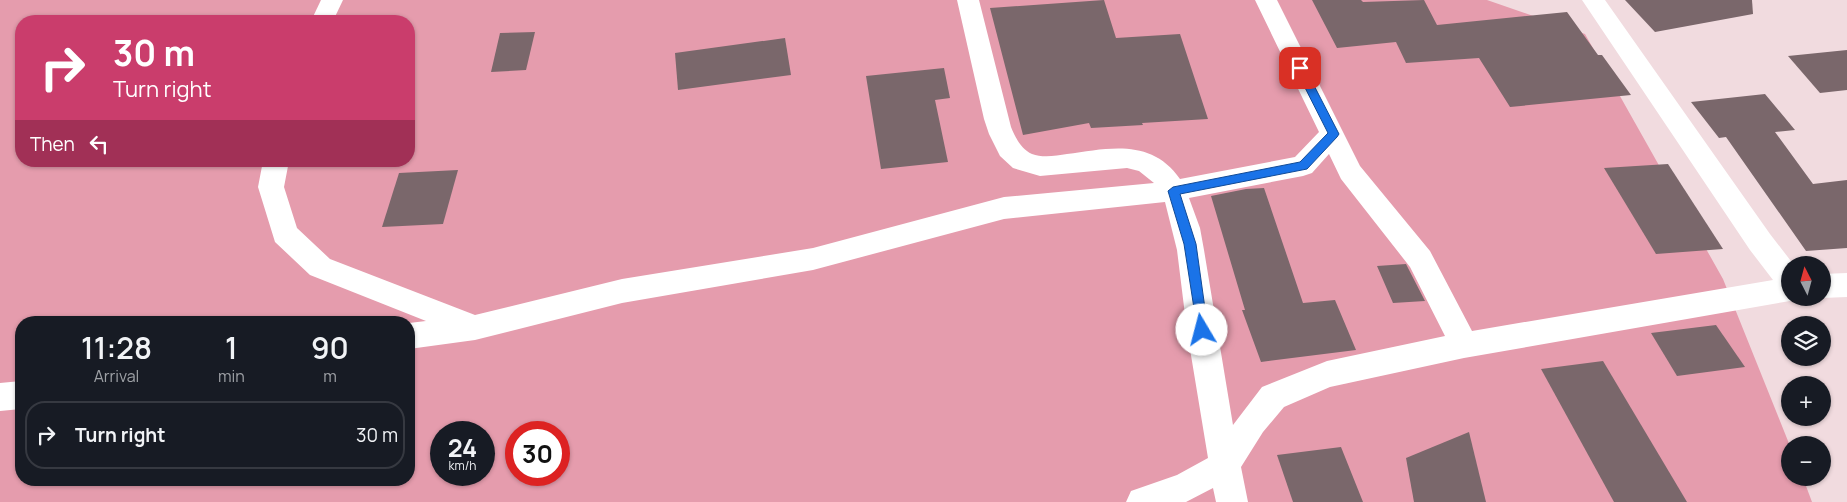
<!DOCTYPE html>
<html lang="en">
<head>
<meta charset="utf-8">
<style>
  body { margin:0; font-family:Manrope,sans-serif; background:#20242c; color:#f1f3f6; height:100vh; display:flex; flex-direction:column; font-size:19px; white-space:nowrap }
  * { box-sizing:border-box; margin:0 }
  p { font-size:16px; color:#9ea1a6 }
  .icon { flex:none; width:28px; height:28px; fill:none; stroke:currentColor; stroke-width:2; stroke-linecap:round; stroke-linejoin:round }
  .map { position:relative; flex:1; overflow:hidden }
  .sheet { position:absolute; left:15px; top:316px; width:400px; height:170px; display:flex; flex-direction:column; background:#171b24; border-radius:20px; box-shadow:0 1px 4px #0004 }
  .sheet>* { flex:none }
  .hud { position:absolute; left:15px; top:15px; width:400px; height:152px; border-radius:20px; box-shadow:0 1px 4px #0004; background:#ca3d6c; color:#fff; overflow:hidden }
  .needle { width:32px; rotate:354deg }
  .fabs { position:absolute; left:1781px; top:256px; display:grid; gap:10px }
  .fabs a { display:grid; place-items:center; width:50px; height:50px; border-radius:50%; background:#171b24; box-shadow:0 1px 4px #0004; font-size:25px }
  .speed { position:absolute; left:430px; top:421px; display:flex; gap:10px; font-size:25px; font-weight:700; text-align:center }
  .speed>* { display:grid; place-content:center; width:65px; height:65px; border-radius:50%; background:#171b24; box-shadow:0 1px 4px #0004; line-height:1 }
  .speed small { font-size:12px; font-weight:400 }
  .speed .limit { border:8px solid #d22; background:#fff; color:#111 }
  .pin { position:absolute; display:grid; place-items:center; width:42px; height:42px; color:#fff; margin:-21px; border-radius:10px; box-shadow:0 2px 8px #0006 }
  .me { position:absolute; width:55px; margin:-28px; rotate:352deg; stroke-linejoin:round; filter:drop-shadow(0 0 4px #0008) }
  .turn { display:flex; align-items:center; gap:18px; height:105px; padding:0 15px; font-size:22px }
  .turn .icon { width:65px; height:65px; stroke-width:2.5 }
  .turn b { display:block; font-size:35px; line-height:42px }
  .then { display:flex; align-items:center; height:48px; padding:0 15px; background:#0003; gap:10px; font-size:19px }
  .eta { display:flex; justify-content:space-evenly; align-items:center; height:85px; text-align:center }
  .eta b { font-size:30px; font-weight:600; line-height:35px }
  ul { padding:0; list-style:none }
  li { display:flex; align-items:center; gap:15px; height:68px; margin:0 10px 8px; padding:0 5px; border:2px solid #363941; border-radius:20px }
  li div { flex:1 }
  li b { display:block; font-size:19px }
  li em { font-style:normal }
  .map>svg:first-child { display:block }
  .forest { fill:#e59cad; fill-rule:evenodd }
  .building { fill:#7a676b }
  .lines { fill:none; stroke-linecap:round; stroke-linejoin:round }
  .minor { fill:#fff; fill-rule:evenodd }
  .route { fill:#1a73e8; stroke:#114b97 }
</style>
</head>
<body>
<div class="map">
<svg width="1847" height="502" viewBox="0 0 1847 502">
  <rect width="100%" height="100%" fill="#f1dbdf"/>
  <path class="forest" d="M0,0H1487L1585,34L1723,279L1790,446V478H1803L1812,502H0ZM21,21H409V161H21ZM21,322H409V480H21ZM441,432H484V475H441ZM516,432H559V475H516Z"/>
  <g class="building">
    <path d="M1104,0L1116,38L1180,34L1208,119L1142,123L1143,125L1091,128L1089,123L1023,135L990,8Z"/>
    <path d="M1312,0H1361L1363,2L1424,0L1437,25L1567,12L1598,55H1602L1631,95L1510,107L1479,58L1406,63L1396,42L1337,48Z"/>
    <path d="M1625,0H1752L1753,14L1655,32Z"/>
    <path d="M535,32L526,70L491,72L500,33Z"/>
    <path d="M785,38L791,75L678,90L675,53Z"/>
    <path d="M1847,50V90L1820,93L1788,56Z"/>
    <path d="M944,68L950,98L935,100L948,162L881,169L866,76Z"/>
    <path d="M1765,94L1795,130L1775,132L1813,184L1847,180V248L1806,251L1726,137L1719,138L1691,102Z"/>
    <path d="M1668,164L1723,249L1656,254L1604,168Z"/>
    <path d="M458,170L443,224L382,227L399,173Z"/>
    <path d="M1264,188L1303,303L1335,300L1356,350L1261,362L1242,310H1245L1211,196L1246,189Z"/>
    <path d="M1406,264L1408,268L1425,301L1393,303L1377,266Z"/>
    <path d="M1716,325L1745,367L1677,376L1651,333Z"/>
    <path d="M1603,361L1687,502H1614L1541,369Z"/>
    <path d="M1469,432L1486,502H1414L1406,458Z"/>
    <path d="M1341,447L1363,502H1293L1277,455Z"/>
  </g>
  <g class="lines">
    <g class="minor">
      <path d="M321,0H343L333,21H311Z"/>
      <path d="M957,0H979L1011,127C1015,137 1021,149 1032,154C1042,158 1056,156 1067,154C1109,148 1152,138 1180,179L1295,157L1319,132L1255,0H1277L1360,166L1430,251L1472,331L1773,280L1750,250L1582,0H1605L1770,234L1794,265H1790V298H1800L1790,301L1464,358L1330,387L1284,407L1263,432L1241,467L1248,502H1216L1213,488L1186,502H1126L1131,491L1177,475L1208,458L1187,331L1177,250L1165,202L1004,219L813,270L622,303L475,340L409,349V323L426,321L310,275L275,242L258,187L263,161H289L284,187L297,228L330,259L475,315L622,279L813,248L1004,197L1154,183L1139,171L1127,168L1040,176L1013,168L1000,156L989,134L984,119ZM1329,154L1341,179L1410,267L1445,336L1327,361L1262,387L1233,425L1204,250L1200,228L1189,198L1303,176L1312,173Z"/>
      <path d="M1847,273V297L1822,298H1821L1822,274Z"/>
      <path d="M21,381V409L0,411V383Z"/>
    </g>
  </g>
  <path class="route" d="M1300,64L1305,68L1339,134L1337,137L1307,169L1180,194L1196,244L1208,330L1206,334L1202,336L1198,334L1184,244L1168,191L1173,187L1300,162L1328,133L1295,68Z"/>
</svg>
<div class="fabs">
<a><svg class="needle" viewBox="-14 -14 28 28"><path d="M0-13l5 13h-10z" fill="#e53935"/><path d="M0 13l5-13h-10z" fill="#9ea1a6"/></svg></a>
<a><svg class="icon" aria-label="layers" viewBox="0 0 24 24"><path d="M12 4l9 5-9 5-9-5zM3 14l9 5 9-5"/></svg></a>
<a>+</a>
<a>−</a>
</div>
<div class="speed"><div>24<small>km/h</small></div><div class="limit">30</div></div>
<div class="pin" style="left:1300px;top:68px;background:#d93025"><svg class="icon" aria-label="arrive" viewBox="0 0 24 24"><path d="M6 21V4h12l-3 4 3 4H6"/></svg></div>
<svg class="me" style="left:1202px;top:330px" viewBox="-20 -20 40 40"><circle r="19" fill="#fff"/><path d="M0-13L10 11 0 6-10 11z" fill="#1a73e8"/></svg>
<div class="hud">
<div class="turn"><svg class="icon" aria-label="right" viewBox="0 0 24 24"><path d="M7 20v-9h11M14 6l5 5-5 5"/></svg><div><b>30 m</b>Turn right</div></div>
<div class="then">Then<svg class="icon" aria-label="left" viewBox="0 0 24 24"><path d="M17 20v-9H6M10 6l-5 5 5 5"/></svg></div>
</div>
<section class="sheet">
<div class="eta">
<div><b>11:28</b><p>Arrival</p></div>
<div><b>1</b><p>min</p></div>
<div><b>90</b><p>m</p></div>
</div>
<ul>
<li><svg class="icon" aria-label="right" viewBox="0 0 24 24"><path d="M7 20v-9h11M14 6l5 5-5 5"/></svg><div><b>Turn right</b></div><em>30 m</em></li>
</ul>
</section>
</div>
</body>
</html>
